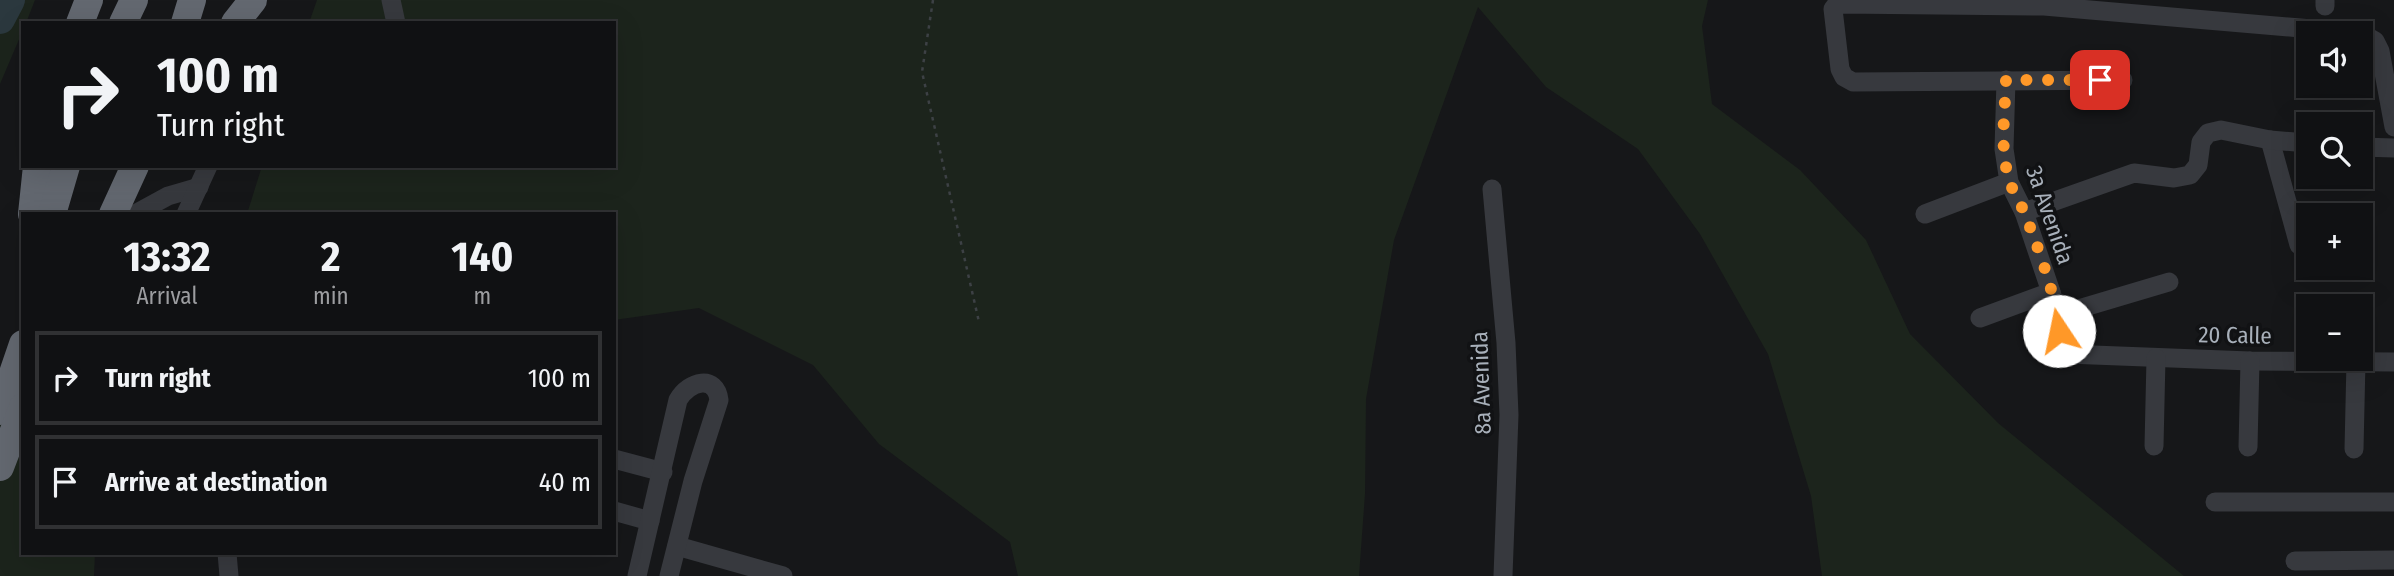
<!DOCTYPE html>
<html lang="en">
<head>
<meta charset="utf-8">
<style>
  body { margin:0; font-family:"Fira Sans Condensed",sans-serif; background:#191a1c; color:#f1f3f6; height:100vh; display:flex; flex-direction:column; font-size:26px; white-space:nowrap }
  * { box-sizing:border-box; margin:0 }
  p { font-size:23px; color:#9c9da0 }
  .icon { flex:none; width:38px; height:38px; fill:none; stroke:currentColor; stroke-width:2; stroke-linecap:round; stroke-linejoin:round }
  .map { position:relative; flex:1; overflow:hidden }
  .sheet { position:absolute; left:21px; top:212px; width:595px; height:343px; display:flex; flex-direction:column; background:#101113; border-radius:0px; box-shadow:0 7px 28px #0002,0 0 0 2px #303133 }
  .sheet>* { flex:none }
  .guide { position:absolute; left:21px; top:21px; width:595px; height:147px; border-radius:0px; box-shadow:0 7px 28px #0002,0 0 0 2px #303133; background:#101113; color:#f1f3f6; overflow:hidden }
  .controls { position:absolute; left:2296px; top:21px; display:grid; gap:14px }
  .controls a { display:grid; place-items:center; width:77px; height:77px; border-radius:0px; background:#101113; box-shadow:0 7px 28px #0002,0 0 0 2px #303133; font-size:35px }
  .pin { position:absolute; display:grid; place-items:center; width:60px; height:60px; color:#fff; margin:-30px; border-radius:14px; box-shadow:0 4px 10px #0006 }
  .me { position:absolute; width:77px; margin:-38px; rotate:349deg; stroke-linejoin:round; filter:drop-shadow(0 0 5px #0008) }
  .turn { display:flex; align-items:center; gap:24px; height:147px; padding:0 21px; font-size:32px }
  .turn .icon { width:91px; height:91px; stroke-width:2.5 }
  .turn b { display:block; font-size:49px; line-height:60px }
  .eta { display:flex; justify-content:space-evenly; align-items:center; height:119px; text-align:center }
  .eta b { font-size:42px; font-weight:700; line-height:49px }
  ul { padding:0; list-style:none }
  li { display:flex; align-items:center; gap:21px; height:94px; margin:0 14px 10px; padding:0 7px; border:4px solid #303133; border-radius:0px }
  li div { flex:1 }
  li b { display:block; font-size:26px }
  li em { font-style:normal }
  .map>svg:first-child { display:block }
  .green { fill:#1c241c }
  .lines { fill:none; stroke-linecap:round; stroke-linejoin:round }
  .river { stroke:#2b383e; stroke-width:30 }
  .path { stroke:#3d4145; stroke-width:2.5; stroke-dasharray:3.5 5; stroke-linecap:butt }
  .minor { stroke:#37393e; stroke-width:19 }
  .highway { stroke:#636870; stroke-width:28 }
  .route { stroke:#ff9828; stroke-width:12; stroke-dasharray:0 21.6 }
  .labels { text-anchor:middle; stroke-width:7; stroke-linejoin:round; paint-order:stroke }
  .street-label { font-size:23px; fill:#a8b0ba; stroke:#111214 }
</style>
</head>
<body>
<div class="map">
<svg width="2394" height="576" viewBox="0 0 2394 576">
  <rect width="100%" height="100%" fill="#161719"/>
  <g class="green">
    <path d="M0,0H35L26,23H23V30L0,84Z"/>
    <path d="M317,0H1708L1702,26L1712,104L1800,170L1866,240L1910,334L1998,423L2184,576H1822L1811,496L1768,354L1700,234L1638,149L1546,87L1478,7L1394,240L1366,399L1365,494L1359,576H1018L1010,542L879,444L813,365L699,308L614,320V214H247L262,166H614V23H309Z"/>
    <path d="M0,388L23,424V553H95L94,576H0Z"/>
  </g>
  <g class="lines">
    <path class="river" d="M0,19L10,0"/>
    <path class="path" d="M933,0L922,72L979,322"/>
    <g class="minor">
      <path d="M391,0L396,23"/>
      <path d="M2325,6V0"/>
      <path d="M2361,33L2375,41L2380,51L2394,127"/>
      <path d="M2006,80L2004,149L2009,182L2024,212L2051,292L2058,315L2060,347L2067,354L2250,361L2394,362"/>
      <path d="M2123,80L1853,82L1844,77L1840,69L1833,9L1836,5L1842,4L2044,6L2359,33"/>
      <path d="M2270,140L2299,245"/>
      <path d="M2361,147L2394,148"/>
      <path d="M1492,189L1506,343L1509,415L1503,576"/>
      <path d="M2024,212L2134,173L2174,178L2190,175L2198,165L2201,142L2208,133L2221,130L2270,140L2308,143"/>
      <path d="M135,214L168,196L199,187"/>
      <path d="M186,214L208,166"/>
      <path d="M1925,214L2009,182"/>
      <path d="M2058,315L2169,282"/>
      <path d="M1980,318L2051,292"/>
      <path d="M2154,446L2156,358"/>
      <path d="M2248,447L2250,361"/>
      <path d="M2354,449L2356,361"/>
      <path d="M614,459L663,472"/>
      <path d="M2215,502H2394"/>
      <path d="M614,511L650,521"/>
      <path d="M677,546L783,576"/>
      <path d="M227,553L229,576"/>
      <path d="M2295,561L2394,560"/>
      <path d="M637,576L678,400C689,381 716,374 719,400L693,481L669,576"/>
    </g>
    <g class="highway">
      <path d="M80,23L89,0"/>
      <path d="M123,23L134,0"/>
      <path d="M185,23L192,0"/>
      <path d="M235,23L253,0"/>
      <path d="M32,214L37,166"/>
      <path d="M52,214L66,166"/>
      <path d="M113,214L135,166"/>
      <path d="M0,411L23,344"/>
      <path d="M0,467L23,407"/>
    </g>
  </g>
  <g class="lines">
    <path class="route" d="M2059,331C2057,298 2037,244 2024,212C2020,202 2013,193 2010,182C1999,151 2005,113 2006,80H2100"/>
  </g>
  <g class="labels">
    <g class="street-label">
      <text transform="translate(2050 215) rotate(71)" y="8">3a Avenida</text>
      <text transform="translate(2235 335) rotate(1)" y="8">20 Calle</text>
      <text transform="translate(1481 383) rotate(-92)" y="8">8a Avenida</text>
    </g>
  </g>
</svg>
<div class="controls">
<a><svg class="icon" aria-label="sound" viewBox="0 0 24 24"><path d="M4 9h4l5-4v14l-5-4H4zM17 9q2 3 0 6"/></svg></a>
<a><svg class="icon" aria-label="search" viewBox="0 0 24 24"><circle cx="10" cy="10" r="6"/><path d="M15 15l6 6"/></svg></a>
<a>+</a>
<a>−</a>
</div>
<div class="pin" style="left:2100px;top:80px;background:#d93025"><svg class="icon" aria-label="arrive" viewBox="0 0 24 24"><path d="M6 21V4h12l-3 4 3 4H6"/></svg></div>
<svg class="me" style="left:2059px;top:331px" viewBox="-20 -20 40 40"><circle r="19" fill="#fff"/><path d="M0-13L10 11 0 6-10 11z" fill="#ff9828"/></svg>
<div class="guide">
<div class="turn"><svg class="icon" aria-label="right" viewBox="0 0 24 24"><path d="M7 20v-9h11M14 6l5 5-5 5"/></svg><div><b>100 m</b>Turn right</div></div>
</div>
<section class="sheet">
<div class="eta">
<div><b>13:32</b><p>Arrival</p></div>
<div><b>2</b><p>min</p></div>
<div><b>140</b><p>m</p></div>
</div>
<ul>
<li><svg class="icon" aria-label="right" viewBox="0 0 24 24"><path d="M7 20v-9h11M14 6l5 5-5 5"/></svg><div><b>Turn right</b></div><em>100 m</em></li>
<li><svg class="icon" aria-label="arrive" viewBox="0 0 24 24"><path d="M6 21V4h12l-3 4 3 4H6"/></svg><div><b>Arrive at destination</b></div><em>40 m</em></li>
</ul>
</section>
</div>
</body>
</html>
